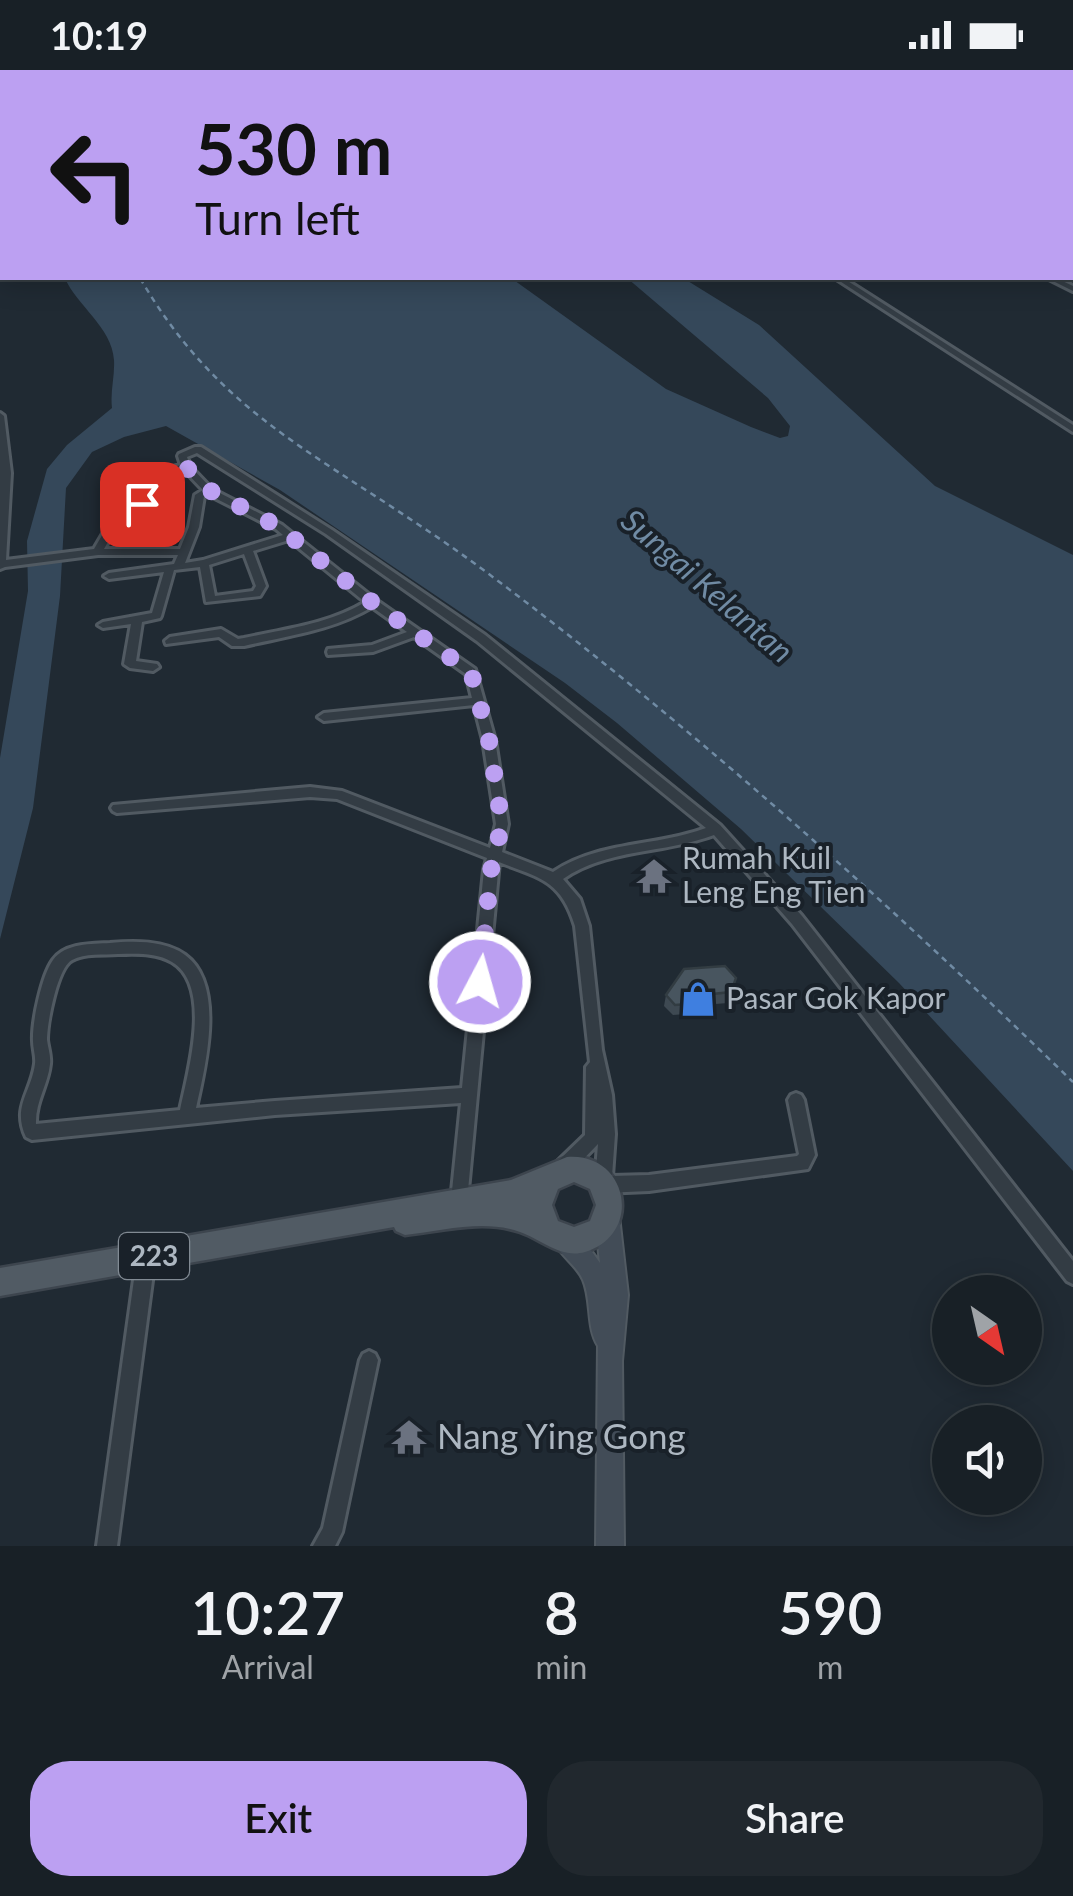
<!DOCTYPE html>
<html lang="en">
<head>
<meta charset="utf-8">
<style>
  body { margin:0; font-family:Lato,sans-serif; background:#21282e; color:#f1f3f6; height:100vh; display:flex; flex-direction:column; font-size:38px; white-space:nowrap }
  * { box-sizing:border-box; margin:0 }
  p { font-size:32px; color:#9fa3a7 }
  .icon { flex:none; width:55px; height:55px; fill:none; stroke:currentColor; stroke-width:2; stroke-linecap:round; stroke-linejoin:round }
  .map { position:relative; height:1476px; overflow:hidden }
  .side { display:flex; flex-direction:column; background:#182026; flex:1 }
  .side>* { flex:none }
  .top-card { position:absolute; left:0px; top:0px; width:1075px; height:210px; box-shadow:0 5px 25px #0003,0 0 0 2px #363e43; background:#bca0f2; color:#111; overflow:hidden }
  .needle { width:65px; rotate:146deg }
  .buttons { position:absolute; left:932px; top:1205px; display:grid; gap:20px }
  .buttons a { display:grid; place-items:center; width:110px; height:110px; border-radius:50%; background:#182026; box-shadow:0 5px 25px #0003,0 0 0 2px #363e43; font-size:50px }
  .pin { position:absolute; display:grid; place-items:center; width:85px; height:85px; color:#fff; margin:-42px; border-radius:20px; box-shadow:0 5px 15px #0006 }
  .me { position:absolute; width:110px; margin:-55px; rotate:6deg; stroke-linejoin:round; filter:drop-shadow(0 0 8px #0008) }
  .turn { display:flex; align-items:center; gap:35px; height:210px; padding:0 30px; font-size:45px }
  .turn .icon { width:130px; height:130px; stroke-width:2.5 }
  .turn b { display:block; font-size:70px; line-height:85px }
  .eta { display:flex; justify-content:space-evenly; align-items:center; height:170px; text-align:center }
  .eta b { font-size:60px; font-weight:600; line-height:70px }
  .action { display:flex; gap:20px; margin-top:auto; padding:20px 30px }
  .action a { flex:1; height:115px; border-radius:40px; background:#bca0f2; color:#111; font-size:40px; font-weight:600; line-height:115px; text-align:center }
  .action a+a { background:#21282e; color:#f1f3f6 }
  .status { display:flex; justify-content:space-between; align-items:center; height:70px; padding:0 50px; background:#182026; direction:ltr }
  .status svg { height:28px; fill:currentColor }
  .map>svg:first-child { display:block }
  .water { fill:#35485a }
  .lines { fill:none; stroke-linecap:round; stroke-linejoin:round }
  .ferry { stroke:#708ba4; stroke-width:2.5; stroke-dasharray:6 5; stroke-linecap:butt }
  .minor-casing { stroke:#515a62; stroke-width:6 }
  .secondary-casing { stroke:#515a62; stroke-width:4 }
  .primary-casing { stroke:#3d454e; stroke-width:5 }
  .minor { fill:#333c44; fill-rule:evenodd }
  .secondary { fill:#424c57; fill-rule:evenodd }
  .primary { fill:#515b64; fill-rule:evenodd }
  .wall { fill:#3e4952 }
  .shaded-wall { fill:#323c42 }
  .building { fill:#48555f; stroke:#323c42; stroke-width:2.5 }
  .route { stroke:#bca0f2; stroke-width:18; stroke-dasharray:0 32.4 }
  .labels { text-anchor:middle; stroke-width:8; stroke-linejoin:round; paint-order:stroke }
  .shield { fill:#192129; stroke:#818a93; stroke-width:2.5 }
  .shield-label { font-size:28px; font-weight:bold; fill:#adb7c1 }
  .poi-label { font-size:30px; fill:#adb7c1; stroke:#192129; text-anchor:start }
  .water-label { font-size:32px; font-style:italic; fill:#708ba4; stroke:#192129 }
  .near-poi-label { font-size:35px; fill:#adb7c1; stroke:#192129; text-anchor:start }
</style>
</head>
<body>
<div class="status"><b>10:19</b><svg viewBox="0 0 49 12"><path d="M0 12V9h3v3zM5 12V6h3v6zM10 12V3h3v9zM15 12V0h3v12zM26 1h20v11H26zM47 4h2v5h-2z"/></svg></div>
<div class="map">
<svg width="1073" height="1476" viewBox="0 0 1073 1476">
  <rect width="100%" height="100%" fill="#202a33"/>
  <path class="water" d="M65,208H511L666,319L751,357L780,368L788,366L790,356L768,328L627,208H683L759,255L935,416L1073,485V1101L899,913L741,759L617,653L565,613L280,420L166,356L124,367L92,382L66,418L60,526L33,738L0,869V688L28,521L27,471L47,399L67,375L112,338C110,321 115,306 114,290C112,257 76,235 65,208Z"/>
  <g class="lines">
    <path class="ferry" d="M140,208C214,335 302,376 419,455C465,485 509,519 553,553C735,695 907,851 1073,1012"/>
    <defs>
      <g id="minor">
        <path d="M651,0H657L659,2H654Z"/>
        <rect x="1072" y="16" width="1" height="4"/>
        <rect x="1072" y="49" width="1" height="4"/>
        <rect x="1072" y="184" width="1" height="4"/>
        <path d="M835,208H843L1073,355V362Z"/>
        <path d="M1047,208H1056L1073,216V221Z"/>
        <path d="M0,343L4,346L11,403L6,490L94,479L111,450L122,440L139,432L160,400L181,395L178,386L179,384L195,377H201L332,460L485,565L720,755L802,846L1073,1191V1214L1067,1211L792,854L714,765C664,784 608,778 563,809L580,829L589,856L602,980L612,1025L615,1064L612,1106L649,1105L797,1086L799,1084L788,1030L791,1025L796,1023L801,1025L804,1030L815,1085L808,1099L649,1121L603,1123L597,1121L595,1115L598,1074L568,1105L562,1107L556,1105L554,1099L556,1093L585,1065L586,997L590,992L575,856C561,810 540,808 499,792L467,1131L465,1137L459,1139L453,1137L451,1131L461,1033L275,1045L32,1070L26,1067C12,1037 31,1023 35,994C36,986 33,979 33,971C32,952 42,905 53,890C65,873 92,874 110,873C133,871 165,870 185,885C226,915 205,997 196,1038L275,1031L462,1018L484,800L487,788L337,729L310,727L117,743L113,741L111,738L113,735L310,717L342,721L490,778L496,754L483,670L474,635L324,651L318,647L324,643L472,628L466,604L414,567L373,582L328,585L327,582L328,579L372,575L407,562L372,537C334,560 287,566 244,576H232L219,567L166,574L165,571L170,567L221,559L238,569L244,568C285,559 329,554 365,532L289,470L253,481L266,516L260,526L206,532L200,497L174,500L161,546L160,548L142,552L136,591L157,594L159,597L153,601L130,598L124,594L131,554L103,558L98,555L103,552L152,543L164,502L109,509L104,506L109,503L174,494L178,485H98L5,497L0,499ZM197,383L326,464L477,571L706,758C655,777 599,771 553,802L502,782L508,754L495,670L475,599L376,530L282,455L212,419L190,396L187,387ZM184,400L203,420L195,425L189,457L180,479H104L118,454L129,444L145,436L166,404ZM209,425L276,459L283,465L203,490L185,493L199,457L204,426ZM244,484L256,516L253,521L215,526L209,495ZM118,884C136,884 155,882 172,892C213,916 188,1002 180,1040L36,1054C35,1032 48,1015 50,994C51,986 48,978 47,970C47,953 57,898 72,890C85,883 103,885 118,884Z"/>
        <path d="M146,1179L152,1182L155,1188L117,1476H97L137,1188L140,1182Z"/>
        <path d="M369,1281L375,1284L378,1290L342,1462L335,1476H313L323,1458L360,1290L363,1284Z"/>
      </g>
      <path id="secondary" d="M607,1134L615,1138L619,1146L628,1225L622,1291L624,1476H596L598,1276C586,1257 592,1231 583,1210C576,1194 560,1186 553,1170L557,1162L565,1158L585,1172L600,1193L595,1146L599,1138Z"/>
      <path id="primary" d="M567,1087C628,1082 644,1164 585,1182C561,1189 541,1169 520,1162C484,1149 442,1161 405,1165L396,1161L394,1157L0,1226V1198L511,1110ZM574,1112L590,1119L596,1135L590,1151L574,1157L558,1151L552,1135L558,1119Z"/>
    </defs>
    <use href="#minor" class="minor-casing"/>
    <use href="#secondary" class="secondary-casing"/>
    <use href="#primary" class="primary-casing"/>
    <use href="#minor" class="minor"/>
    <use href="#secondary" class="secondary"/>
    <use href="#primary" class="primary"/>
  </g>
  <path class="wall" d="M733,919L728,933L690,936L686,944L673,945L664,936L666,925Z"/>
  <g class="shaded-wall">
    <rect x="0" y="114" width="2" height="28"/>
    <path d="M0,166L2,173V185H0Z"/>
  </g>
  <g class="building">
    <path d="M2,87V114H0V88Z"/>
    <path d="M725,896L736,908L731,922L693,926L688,934L675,935L666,925L684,899Z"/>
  </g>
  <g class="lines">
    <path class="route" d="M142,434L163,402L186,397L209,420L279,457L372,532L471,602L489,670L502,754L491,800L480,912"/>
  </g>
  <defs>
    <symbol id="temple-bare" viewBox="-9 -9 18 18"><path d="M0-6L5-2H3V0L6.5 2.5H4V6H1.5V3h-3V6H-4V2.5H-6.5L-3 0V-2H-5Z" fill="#6b7280" stroke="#192129" stroke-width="2.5" paint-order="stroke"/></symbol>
    <symbol id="shop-bare" viewBox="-9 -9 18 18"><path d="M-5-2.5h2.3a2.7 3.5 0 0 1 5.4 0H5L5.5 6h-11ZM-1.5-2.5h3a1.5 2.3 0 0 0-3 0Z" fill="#3f7fe0" stroke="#192129" stroke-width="2.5" paint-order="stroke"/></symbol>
  </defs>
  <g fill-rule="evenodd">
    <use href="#temple-bare" x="629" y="781" width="50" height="50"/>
    <use href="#shop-bare" x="673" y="904" width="50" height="50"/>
    <use href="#temple-bare" x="384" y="1342" width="50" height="50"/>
  </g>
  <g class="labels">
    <rect class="shield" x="119" y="1163" width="70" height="46" rx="8"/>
    <g class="shield-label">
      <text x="154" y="1196">223</text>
    </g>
    <g class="poi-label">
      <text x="682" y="799">Rumah Kuil<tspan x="682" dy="34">Leng Eng Tien</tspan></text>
      <text x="726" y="939">Pasar Gok Kapor</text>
    </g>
    <g class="water-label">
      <text transform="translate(707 516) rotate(41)" y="11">Sungai Kelantan</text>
    </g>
    <g class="near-poi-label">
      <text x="437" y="1379">Nang Ying Gong</text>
    </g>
  </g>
</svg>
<div class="buttons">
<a><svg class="needle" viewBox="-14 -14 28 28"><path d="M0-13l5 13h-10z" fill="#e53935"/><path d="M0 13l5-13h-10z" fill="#9fa3a7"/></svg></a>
<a><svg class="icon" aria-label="sound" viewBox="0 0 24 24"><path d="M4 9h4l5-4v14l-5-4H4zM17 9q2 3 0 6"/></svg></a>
</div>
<div class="pin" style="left:142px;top:434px;background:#d93025"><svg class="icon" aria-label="arrive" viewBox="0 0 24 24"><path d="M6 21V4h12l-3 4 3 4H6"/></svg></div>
<svg class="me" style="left:480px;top:912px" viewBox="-20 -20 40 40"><circle r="17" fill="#bca0f2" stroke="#fff" stroke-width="3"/><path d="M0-11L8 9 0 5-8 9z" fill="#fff"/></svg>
<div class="top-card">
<div class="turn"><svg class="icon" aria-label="left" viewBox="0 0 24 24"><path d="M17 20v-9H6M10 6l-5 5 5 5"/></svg><div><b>530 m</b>Turn left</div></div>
</div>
</div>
<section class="side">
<div class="eta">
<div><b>10:27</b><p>Arrival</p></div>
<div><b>8</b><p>min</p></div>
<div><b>590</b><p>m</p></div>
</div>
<div class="action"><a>Exit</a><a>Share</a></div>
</section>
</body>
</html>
